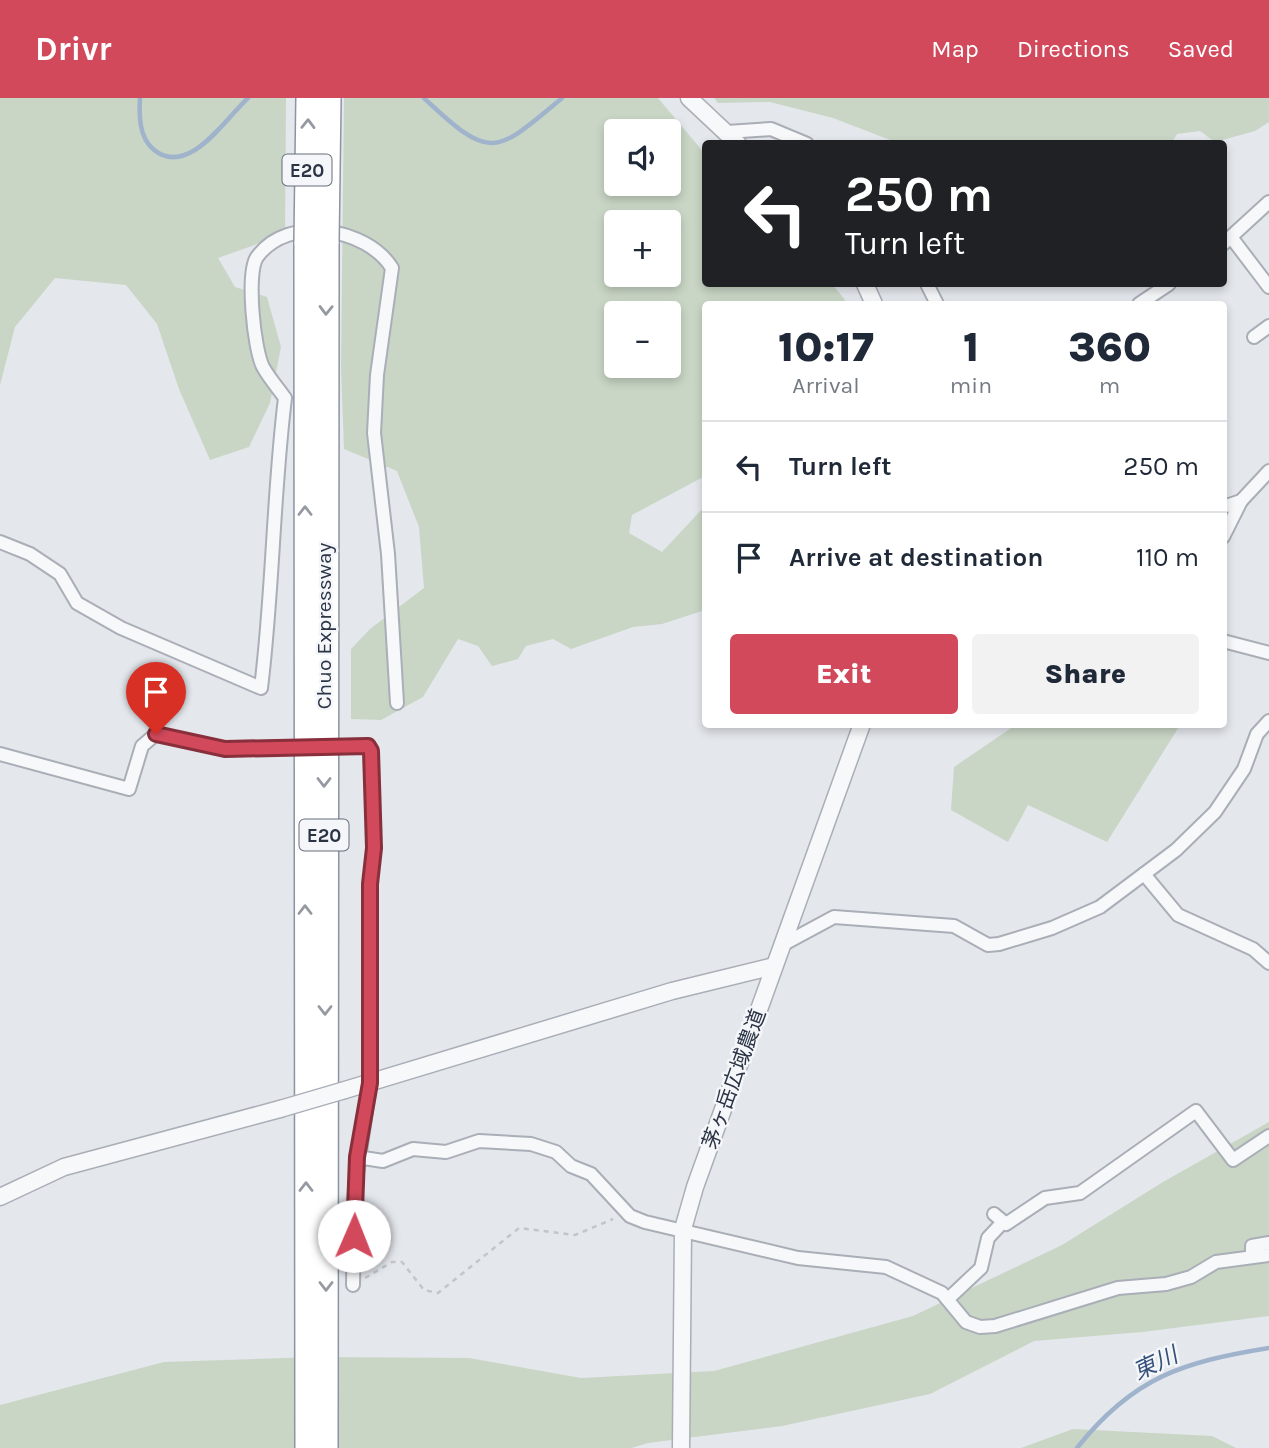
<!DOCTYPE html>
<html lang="en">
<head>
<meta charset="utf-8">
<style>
  body { margin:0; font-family:Karla,"Noto Sans JP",sans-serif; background:#f2f2f3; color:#1f2937; height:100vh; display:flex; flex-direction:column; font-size:26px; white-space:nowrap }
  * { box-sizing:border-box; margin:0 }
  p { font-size:23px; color:#747a83 }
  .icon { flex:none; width:38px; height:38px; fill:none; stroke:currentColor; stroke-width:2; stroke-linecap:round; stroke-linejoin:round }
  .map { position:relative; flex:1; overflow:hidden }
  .details { position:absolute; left:702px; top:203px; width:525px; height:427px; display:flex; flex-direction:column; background:#fff; border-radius:7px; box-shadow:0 4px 10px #0003 }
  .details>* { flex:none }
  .guide { position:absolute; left:702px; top:42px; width:525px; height:147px; border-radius:7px; box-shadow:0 4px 10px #0003; background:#202124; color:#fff; overflow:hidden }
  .tools { position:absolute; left:604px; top:21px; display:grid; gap:14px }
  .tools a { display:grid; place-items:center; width:77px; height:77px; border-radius:7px; background:#fff; box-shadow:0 4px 10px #0003; font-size:35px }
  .pin { position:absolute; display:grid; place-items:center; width:60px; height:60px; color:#fff; margin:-72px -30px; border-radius:50% 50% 50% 0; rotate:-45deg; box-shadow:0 0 7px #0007 }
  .pin .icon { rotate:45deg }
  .me { position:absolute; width:77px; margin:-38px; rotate:1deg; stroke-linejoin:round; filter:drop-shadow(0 0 5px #0008) }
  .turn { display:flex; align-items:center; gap:24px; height:147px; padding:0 28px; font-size:32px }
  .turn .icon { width:91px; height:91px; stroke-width:2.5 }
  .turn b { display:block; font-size:49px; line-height:60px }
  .eta { display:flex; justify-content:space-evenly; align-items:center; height:119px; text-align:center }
  .eta b { font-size:42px; font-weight:800; line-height:49px }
  .action { display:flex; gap:14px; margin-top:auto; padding:14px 28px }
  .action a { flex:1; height:80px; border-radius:7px; background:#d1495b; color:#fff; font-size:28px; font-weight:800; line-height:80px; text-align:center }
  .action a+a { background:#f2f2f3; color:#1f2937 }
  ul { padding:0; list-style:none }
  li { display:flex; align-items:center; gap:21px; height:91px; padding:0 28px; border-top:2px solid #e0e1e3 }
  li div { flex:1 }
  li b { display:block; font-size:26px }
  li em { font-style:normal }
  header { display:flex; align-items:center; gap:42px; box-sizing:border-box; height:98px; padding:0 35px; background:#d1495b; color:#fff }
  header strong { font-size:33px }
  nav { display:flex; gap:38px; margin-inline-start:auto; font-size:24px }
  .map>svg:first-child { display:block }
  .green { fill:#c9d6c5; fill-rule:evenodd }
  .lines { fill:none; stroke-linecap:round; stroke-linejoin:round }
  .stream { stroke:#9fb4cc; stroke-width:4.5 }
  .minor-casing { stroke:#a9aeb7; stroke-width:16 }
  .tertiary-casing { stroke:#a9aeb7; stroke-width:19 }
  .motorway-casing { stroke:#8b94a3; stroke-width:26 }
  .path { stroke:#c2c5cb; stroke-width:2.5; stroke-dasharray:5 5; stroke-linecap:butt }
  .minor { stroke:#f7f8fa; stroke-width:12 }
  .tertiary { stroke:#f7f8fa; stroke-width:16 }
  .motorway { stroke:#fff; stroke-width:23 }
  .minor-bridge-casing { stroke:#a9aeb7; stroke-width:16; stroke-linecap:butt }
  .tertiary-bridge-casing { stroke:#a9aeb7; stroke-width:19; stroke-linecap:butt }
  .motorway-bridge-casing { stroke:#8b94a3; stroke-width:26; stroke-linecap:butt }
  .minor-bridge { stroke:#f7f8fa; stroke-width:12 }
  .tertiary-bridge { stroke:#f7f8fa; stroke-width:16 }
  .motorway-bridge { stroke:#fff; stroke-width:23 }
  .oneway { stroke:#959aa2 }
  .route-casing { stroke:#882f3b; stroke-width:18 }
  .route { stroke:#d1495b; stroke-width:12 }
  .labels { text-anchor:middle; stroke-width:5; stroke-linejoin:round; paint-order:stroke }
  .shield { fill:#f4f6f9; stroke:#676e7b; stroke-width:2 }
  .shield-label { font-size:19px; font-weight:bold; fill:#2b3445 }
  .street-label { font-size:21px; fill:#2b3445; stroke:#f4f6f9 }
  .water-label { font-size:23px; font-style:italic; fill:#34527a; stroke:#f4f6f9 }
</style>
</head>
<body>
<header>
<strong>Drivr</strong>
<nav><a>Map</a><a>Directions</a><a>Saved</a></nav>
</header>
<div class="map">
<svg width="1269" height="1350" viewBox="0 0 1269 1350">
  <rect width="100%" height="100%" fill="#e4e7ec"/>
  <g class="green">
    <path d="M0,0H286L285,136L218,160L235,189L267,199L281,249L270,305L249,349L210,362L179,291L157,226L126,187L55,180L15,229L0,287Z"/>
    <path d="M344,0H658L705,56V186H832L845,202L844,206H705V378L632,417L629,435L662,454L705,408V512L662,526L633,529L571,551L553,541L526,548L518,561L492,568L478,548L458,541L423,599L381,622L351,621V551L370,531L424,490L419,429L397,373L344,351L341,270ZM616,33H668V86H616ZM616,124H668V177H616ZM616,215H668V268H616Z"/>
    <path d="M714,0H1269V24L1255,33L1215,44L1200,33L1177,36L1171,46L898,45L833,20L770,4L718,5Z"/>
    <path d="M1017,626H1180V627L1107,744L1028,707L1008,744L951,712L954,669Z"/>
    <path d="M1269,1024V1218L1142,1234L1034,1243L930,1296L782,1328L648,1345L632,1350H0V1307L164,1264L317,1259L469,1260L581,1280L714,1273L913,1218L1062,1147L1163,1084Z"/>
    <path d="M1073,1331L1212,1338L1236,1350H1021Z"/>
  </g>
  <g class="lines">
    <g class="stream">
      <path d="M140,0C139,17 139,39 153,51C188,81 226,20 248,0"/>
      <path d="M424,0C491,63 494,57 562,0"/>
      <path d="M1077,1350C1133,1279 1183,1264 1269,1250"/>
    </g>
    <defs>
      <g id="minor">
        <path d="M727,34L771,31L807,46"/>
        <path d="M1231,139L1269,189"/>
        <path d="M1223,146L1269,104"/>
        <path d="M927,186L937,206"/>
        <path d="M1139,206L1169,186"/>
        <path d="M1254,239L1269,228"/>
        <path d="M1223,409L1241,403L1269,373"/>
        <path d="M1223,439L1241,403"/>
        <path d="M0,444L30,456L60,476L77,505L121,530L261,590C273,494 273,397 285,300C278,290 269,280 263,269C254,252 246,175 257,159C288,116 367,130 392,170L377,277L374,335L388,456L397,605"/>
        <path d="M1223,543L1269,555"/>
        <path d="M0,656L129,691L142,648L156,636L225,651L260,650"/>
        <path d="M1144,776L1178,817L1253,851L1269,865"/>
        <path d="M782,847L834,819L954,828L988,847L999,846L1052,830L1100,809L1176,752L1215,714L1244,671L1257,636L1269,623"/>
        <path d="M357,1059L383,1063L413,1051L446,1054L479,1043L531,1046L556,1054L571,1068L591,1076L630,1118L645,1124L798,1160L886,1169L942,1195L966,1224L980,1229L995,1228L1118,1190L1166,1186L1191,1179L1216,1164L1269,1157"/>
        <path d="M994,1116L1006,1126L1045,1100L1080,1095L1196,1013L1233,1062L1269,1038"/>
        <path d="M1252,1159V1148L1269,1145"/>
        <path d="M353,1187L355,1088L370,985V786L374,749L371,653L368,648"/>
        <path d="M948,1201L981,1170L988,1140L1003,1124"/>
      </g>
      <g id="tertiary">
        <path d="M689,0L738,46"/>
        <path d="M865,186L874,206"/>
        <path d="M345,992L672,893L774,868"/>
        <path d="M0,1099L64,1069L280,1011"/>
        <path d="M681,1350L683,1131L695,1089L862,626"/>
      </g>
      <g id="motorway">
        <path d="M306,144L307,1350"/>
        <path d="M326,1350L327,143"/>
      </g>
    </defs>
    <use href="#minor" class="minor-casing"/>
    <use href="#tertiary" class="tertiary-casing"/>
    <use href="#motorway" class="motorway-casing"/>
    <path class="path" d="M365,1180L392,1164H402L424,1192L438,1195L519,1130L575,1137L613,1121"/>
    <use href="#minor" class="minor"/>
    <use href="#tertiary" class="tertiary"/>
    <use href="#motorway" class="motorway"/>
    <defs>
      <path id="minor-bridge" d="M260,650L368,648"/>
      <path id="tertiary-bridge" d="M280,1011L345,992"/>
      <g id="motorway-bridge">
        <path d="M327,143L329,0"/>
        <path d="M306,144L308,0"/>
      </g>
    </defs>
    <use href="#minor-bridge" class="minor-bridge-casing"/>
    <use href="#tertiary-bridge" class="tertiary-bridge-casing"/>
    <use href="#motorway-bridge" class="motorway-bridge-casing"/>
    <use href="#minor-bridge" class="minor-bridge"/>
    <use href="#tertiary-bridge" class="tertiary-bridge"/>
    <use href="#motorway-bridge" class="motorway-bridge"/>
  </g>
  <defs><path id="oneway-chevron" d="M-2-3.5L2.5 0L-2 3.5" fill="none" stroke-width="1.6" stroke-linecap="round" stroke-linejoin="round" transform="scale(1.75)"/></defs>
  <g class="oneway">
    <use href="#oneway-chevron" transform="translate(308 26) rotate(-89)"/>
    <use href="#oneway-chevron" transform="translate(326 212) rotate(91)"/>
    <use href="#oneway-chevron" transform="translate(305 413) rotate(-90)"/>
    <use href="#oneway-chevron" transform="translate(324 684) rotate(90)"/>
    <use href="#oneway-chevron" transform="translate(305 812) rotate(-90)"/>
    <use href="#oneway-chevron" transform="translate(325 912) rotate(90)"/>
    <use href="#oneway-chevron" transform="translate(306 1089) rotate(-90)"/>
    <use href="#oneway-chevron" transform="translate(326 1188) rotate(90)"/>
  </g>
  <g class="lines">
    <defs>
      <path id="route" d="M156,636L225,651L368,648L371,653L374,750L370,786V985L357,1059L354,1138"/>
    </defs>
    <use href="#route" class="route-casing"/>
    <use href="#route" class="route"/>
  </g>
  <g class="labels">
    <g class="shield">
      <rect x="282.5" y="56.5" width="49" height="31" rx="5"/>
      <rect x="299.5" y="721.5" width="49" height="31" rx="5"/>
    </g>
    <g class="shield-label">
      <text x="307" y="79">E20</text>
      <text x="324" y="744">E20</text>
    </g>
    <g class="street-label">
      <text transform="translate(324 528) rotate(-90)" y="7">Chuo Expressway</text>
      <text transform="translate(734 981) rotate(-70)" y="7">茅ヶ岳広域農道</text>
    </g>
    <g class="water-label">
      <text transform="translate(1155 1265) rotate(-25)" y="8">東川</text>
    </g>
  </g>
</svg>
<div class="tools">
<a><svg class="icon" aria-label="sound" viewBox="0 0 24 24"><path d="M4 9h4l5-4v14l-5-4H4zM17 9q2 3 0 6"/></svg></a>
<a>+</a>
<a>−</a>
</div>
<div class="pin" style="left:156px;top:636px;background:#d93025"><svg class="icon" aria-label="arrive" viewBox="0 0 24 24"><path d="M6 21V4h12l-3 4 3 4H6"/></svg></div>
<svg class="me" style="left:354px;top:1138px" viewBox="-20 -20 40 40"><circle r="19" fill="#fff"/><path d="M0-13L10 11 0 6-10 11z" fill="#d1495b"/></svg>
<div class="guide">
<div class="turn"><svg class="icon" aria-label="left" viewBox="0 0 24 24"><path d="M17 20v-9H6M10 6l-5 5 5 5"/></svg><div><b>250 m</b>Turn left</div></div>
</div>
<section class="details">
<div class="eta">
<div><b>10:17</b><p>Arrival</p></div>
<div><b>1</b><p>min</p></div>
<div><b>360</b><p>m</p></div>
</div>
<ul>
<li><svg class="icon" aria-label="left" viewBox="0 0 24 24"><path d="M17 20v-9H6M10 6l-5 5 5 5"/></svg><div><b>Turn left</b></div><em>250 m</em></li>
<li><svg class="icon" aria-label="arrive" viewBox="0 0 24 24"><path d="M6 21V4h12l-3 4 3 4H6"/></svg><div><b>Arrive at destination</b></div><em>110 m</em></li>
</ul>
<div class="action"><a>Exit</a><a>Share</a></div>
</section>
</div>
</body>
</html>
